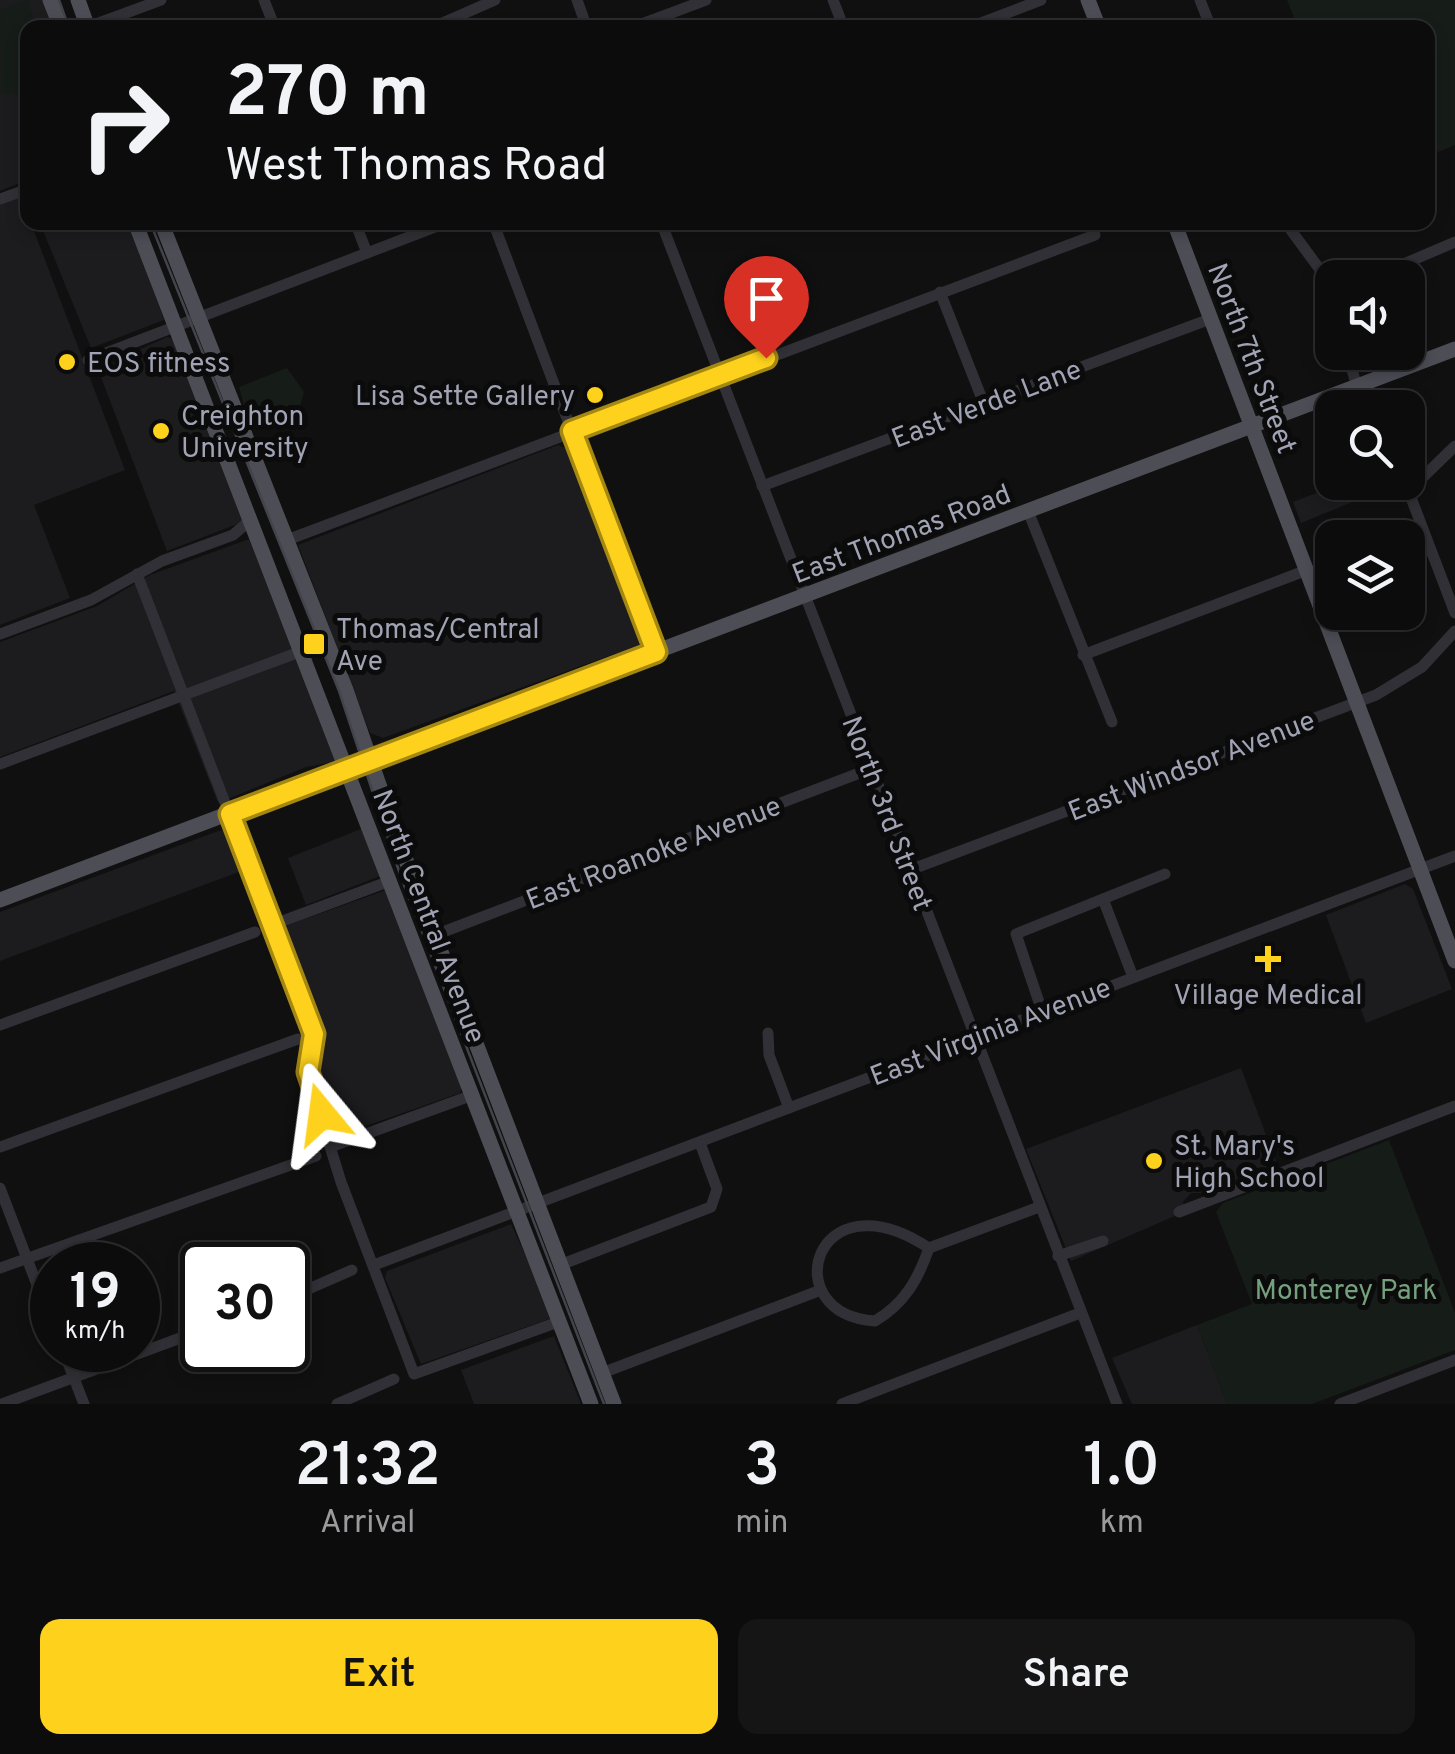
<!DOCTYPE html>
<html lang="en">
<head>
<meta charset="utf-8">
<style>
  body { margin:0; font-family:Overpass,sans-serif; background:#151516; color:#f1f3f6; height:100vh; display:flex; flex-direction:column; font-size:38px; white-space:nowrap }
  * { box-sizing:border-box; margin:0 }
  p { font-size:32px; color:#9a9b9d }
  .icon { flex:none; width:55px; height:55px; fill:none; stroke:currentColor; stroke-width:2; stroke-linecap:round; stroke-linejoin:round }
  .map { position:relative; height:1404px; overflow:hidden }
  .drawer { display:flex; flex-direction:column; background:#0c0c0d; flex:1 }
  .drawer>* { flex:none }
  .top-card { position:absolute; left:20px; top:20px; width:1415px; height:210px; border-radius:20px; box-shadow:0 5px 15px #0003,0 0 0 2px #2c2c2e; background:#0c0c0d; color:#f1f3f6; overflow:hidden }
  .buttons { position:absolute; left:1315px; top:260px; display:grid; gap:20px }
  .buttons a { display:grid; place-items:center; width:110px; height:110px; border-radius:20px; background:#0c0c0d; box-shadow:0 5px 15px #0003,0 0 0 2px #2c2c2e; font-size:50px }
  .speed { position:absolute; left:30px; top:1242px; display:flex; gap:20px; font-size:50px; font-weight:700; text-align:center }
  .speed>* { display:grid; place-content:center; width:130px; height:130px; border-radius:50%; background:#0c0c0d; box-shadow:0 5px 15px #0003,0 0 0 2px #2c2c2e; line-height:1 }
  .speed small { font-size:25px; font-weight:400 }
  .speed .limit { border:5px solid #111; border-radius:15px; background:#fff; color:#111 }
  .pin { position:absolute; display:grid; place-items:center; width:85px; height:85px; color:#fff; margin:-102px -42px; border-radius:50% 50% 50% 0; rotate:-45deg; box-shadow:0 0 10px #0007 }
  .pin .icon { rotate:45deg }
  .me { position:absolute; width:110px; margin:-55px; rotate:344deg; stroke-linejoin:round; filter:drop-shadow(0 0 8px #0008) }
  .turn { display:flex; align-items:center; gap:35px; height:210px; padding:0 40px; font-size:45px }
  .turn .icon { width:130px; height:130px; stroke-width:2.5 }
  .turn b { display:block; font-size:70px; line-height:85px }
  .eta { display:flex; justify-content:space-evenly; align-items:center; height:170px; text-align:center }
  .eta b { font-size:60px; font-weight:600; line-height:70px }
  .button { display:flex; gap:20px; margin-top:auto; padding:20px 40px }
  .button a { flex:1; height:115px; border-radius:20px; background:#fdd11c; color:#111; font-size:40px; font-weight:600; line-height:115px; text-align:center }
  .button a+a { background:#151516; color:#f1f3f6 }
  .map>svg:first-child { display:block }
  .built { fill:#1c1c1e }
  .green { fill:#161c18 }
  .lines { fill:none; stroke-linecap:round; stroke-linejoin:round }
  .minor { stroke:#303036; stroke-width:11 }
  .major { stroke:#4c4d55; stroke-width:15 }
  .tram { stroke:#43444b; stroke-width:2.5 }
  .route-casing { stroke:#a48812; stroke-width:25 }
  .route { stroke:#fdd11c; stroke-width:18 }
  .poi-dot { fill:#fdd11c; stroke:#0b0b0c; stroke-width:4 }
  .labels { text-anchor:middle; stroke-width:10; stroke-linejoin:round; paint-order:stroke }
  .street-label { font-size:28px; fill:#a0a3b3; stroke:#0b0b0c }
  .poi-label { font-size:28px; fill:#a0a3b3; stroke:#0b0b0c; text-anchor:start }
  .park-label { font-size:28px; fill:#75a07e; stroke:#0b0b0c }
</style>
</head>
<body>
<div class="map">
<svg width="1455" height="1404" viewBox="0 0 1455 1404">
  <rect width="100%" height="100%" fill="#101011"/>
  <g class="built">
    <path d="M0,0H45L55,27L28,28L27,180L0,191Z"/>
    <path d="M21,197L125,470L34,505L70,598L0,625V204Z"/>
    <path d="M40,223H130L164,320L91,348Z"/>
    <path d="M167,337L174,339L246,515L240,523L167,551L98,369Z"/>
    <path d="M558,445L570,450L635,619L639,645L383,738L370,733L298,545Z"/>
    <path d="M1342,483H1399L1301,523L1293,502Z"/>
    <path d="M249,539L336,758L333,762L306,767L218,803L174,691L0,757V642L97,606L150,575Z"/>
    <path d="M366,827L383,875L306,905L288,858Z"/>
    <path d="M221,830L231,835L244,870L0,961V912Z"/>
    <path d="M1405,884L1413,889L1452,989L1366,1023L1326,915Z"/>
    <path d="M386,890L462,1086L460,1093L340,1135L315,1073L320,1029L284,931L288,925Z"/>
    <path d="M1241,1068L1278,1167L1211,1193H1191L1183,1202L1184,1212L1071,1261L1026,1149Z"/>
    <path d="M511,1224L552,1312L549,1319L421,1364L385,1278L387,1271Z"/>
    <path d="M1197,1325L1227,1404H1132L1112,1358Z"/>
    <path d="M554,1336L581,1404H474L461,1370Z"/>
  </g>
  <g class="green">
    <path d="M27,0L33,17L30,20L47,27L28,28L27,72L18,94H1L0,9Z"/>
    <path d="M1287,0H1455V145L1428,156V28L1298,27Z"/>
    <path d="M287,368L304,392L300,406L248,420L239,387Z"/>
    <path d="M1389,1140L1455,1313V1350L1312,1404H1227L1197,1325L1252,1304L1216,1212L1223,1203Z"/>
  </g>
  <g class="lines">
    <g class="minor">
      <path d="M264,0L275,28"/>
      <path d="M577,0L587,28"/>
      <path d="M833,0L844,28"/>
      <path d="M1200,0L1211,28"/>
      <path d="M88,27L161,0"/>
      <path d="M431,28L495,0"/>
      <path d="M631,28L706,0"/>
      <path d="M968,28L1041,0"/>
      <path d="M0,199L28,189"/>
      <path d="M355,222L367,253"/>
      <path d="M493,222L655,652"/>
      <path d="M661,222L1117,1404"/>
      <path d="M1285,222L1332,286"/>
      <path d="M1371,278L1455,242"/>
      <path d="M940,292L984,404"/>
      <path d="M1347,352L1357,387"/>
      <path d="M88,360L448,222"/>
      <path d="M1367,383L1376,408"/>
      <path d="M1405,482L1455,613"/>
      <path d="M762,486L1210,319"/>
      <path d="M1406,486L1420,480L1455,446"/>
      <path d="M1028,511L1112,722"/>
      <path d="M287,540L1095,235"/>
      <path d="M137,574L314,1034L310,1082L341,1182L414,1374L558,1322"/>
      <path d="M0,634L91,600L162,561L233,535L247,523L248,515"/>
      <path d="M1083,655L1307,570"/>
      <path d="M0,764L302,651"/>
      <path d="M910,870L1376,695L1422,667L1455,631"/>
      <path d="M1103,899L1133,977"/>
      <path d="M272,925L390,881"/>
      <path d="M435,935L870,769"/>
      <path d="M1042,1011L1016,934L1165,874"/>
      <path d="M0,1025L255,932"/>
      <path d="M768,1033L769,1055L789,1108"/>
      <path d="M333,1146L470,1096"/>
      <path d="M0,1147L298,1039"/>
      <path d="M0,1188L52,1324"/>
      <path d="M1179,1212L1455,1106"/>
      <path d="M929,1248C814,1172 774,1314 875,1321C904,1304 918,1280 929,1248L1039,1207"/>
      <path d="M1058,1256L1103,1241"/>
      <path d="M374,1265L1455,856"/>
      <path d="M560,1265L711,1207L717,1189L700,1143"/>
      <path d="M0,1268L316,1156"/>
      <path d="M288,1298L352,1270"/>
      <path d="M63,1350L84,1404"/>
      <path d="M602,1373L821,1290"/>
      <path d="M2,1404L202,1330"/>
      <path d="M337,1404L394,1379"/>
      <path d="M842,1404L1080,1313"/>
      <path d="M1340,1404L1455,1360"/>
    </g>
    <g class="major">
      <path d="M50,0L61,28"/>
      <path d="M78,0L88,28"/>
      <path d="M1088,0L1099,28"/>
      <path d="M135,222L591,1404"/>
      <path d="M161,222L346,690L399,842L614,1404"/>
      <path d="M1174,222L1455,961"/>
      <path d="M0,900L1455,349"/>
    </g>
    <g class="tram">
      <path d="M59,0L69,28"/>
      <path d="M150,222L339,691L401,877L604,1404"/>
    </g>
  </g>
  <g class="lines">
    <defs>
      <path id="route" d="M322,1114L308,1072L314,1034L230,814L656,652L572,431L766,358"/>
    </defs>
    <use href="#route" class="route-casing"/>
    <use href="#route" class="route"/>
  </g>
  <g class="poi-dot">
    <circle cx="67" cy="362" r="10"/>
    <circle cx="595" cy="395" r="10"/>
    <circle cx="161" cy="431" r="10"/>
    <rect x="302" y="632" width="24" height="24" rx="5"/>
    <path d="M1263 944h10v10h10v10h-10v10h-10v-10h-10v-10h10z"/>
    <circle cx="1154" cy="1161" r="10"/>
  </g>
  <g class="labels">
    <g class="street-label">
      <text transform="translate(1253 358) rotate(69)" y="10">North 7th Street</text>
      <text transform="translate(986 403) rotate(-21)" y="10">East Verde Lane</text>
      <text transform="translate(901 533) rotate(-21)" y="10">East Thomas Road</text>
      <text transform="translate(1191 765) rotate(-21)" y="10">East Windsor Avenue</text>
      <text transform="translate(888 813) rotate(69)" y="10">North 3rd Street</text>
      <text transform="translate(653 852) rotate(-21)" y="10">East Roanoke Avenue</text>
      <text transform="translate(430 916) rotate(69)" y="10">North Central Avenue</text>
      <text transform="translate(990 1031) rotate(-21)" y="10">East Virginia Avenue</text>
    </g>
    <g class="poi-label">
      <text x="87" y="372">EOS fitness</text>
      <text x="575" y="405" text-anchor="end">Lisa Sette Gallery</text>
      <text x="181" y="425">Creighton<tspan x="181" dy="32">University</tspan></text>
      <text x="336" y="638">Thomas/Central<tspan x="336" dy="32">Ave</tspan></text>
      <text x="1268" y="1004" text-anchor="middle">Village Medical</text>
      <text x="1174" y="1155">St. Mary's<tspan x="1174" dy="32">High School</tspan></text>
    </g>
    <g class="park-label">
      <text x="1346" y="1299">Monterey Park</text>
    </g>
  </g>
</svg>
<div class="buttons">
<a><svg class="icon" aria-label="sound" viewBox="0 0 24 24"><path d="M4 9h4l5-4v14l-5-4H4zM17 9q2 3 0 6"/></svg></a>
<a><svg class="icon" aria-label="search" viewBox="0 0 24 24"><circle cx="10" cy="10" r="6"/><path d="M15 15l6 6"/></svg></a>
<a><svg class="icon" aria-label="layers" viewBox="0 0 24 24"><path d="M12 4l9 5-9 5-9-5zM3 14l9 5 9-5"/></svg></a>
</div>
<div class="speed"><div>19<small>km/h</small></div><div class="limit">30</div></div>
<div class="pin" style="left:766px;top:358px;background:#d93025"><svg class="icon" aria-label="arrive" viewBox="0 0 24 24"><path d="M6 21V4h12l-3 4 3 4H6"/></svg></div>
<svg class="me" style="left:322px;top:1114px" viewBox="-20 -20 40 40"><path d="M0-17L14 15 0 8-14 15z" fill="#fdd11c" stroke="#fff" stroke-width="4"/></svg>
<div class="top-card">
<div class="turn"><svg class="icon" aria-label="right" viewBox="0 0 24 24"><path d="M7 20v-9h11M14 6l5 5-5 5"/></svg><div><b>270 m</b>West Thomas Road</div></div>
</div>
</div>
<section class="drawer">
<div class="eta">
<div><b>21:32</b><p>Arrival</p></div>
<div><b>3</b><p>min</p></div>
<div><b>1.0</b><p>km</p></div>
</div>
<div class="button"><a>Exit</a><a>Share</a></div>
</section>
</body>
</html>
